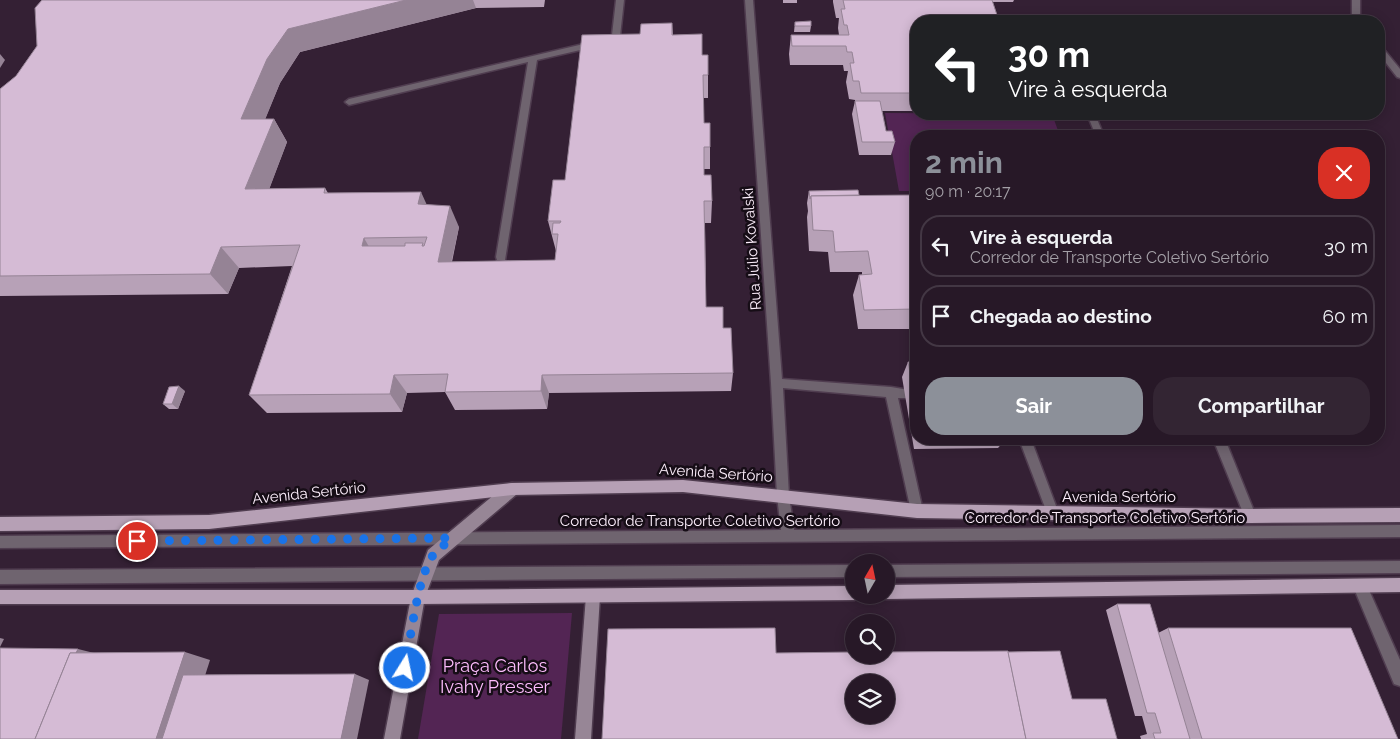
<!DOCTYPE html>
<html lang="pt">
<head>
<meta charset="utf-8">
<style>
  body { margin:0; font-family:Raleway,sans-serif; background:#332533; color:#f1f3f6; height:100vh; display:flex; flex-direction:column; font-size:19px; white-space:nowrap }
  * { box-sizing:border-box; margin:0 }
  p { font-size:16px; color:#a4a0a7 }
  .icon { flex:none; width:28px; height:28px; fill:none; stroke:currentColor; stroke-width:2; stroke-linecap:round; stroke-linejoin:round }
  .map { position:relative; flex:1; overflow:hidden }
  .sheet { position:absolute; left:910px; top:130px; width:475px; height:315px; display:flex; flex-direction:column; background:#271827; border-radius:20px; box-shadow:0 2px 12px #0003,0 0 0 1px #433744 }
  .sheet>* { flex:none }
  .hud { position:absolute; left:910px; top:15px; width:475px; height:105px; border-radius:20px; box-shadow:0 2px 12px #0003,0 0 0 1px #433744; background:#202124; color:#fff; overflow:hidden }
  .needle { width:32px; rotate:9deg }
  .fabs { position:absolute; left:845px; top:554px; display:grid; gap:10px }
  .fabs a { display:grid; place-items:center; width:50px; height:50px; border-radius:50%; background:#271827; box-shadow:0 2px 12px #0003,0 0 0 1px #433744; font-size:25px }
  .pin { position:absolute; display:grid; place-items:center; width:42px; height:42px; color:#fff; margin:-21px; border:2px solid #fff; border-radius:50%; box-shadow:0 1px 5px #0007 }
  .me { position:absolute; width:55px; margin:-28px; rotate:10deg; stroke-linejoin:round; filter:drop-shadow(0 0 4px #0008) }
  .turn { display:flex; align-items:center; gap:18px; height:105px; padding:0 15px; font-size:22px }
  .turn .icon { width:65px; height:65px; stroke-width:2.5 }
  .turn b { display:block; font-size:35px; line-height:42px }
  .round { display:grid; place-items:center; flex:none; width:52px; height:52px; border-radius:20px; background:#332533 }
  .summary { display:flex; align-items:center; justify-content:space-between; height:85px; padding:0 15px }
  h1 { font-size:30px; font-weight:700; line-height:38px; color:#8c9099 }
  .action { display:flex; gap:10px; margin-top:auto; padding:10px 15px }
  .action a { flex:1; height:58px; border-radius:20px; background:#8c9099; color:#fff; font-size:20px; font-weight:700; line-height:58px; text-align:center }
  .action a+a { background:#332533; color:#f1f3f6 }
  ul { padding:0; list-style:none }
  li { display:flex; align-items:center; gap:15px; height:62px; margin:0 10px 8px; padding:0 5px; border:2px solid #433744; border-radius:20px }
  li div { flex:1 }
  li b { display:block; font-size:19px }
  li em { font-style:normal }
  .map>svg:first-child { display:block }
  .green { fill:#532554 }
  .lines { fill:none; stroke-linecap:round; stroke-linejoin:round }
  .lane-casing { stroke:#503d50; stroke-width:3 }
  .street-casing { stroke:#503d50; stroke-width:3 }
  .secondary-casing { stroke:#503d50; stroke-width:3 }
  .primary-casing { stroke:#503d50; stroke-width:3 }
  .lane { fill:#6f646f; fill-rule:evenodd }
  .street { fill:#6f646f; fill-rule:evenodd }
  .secondary { fill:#978696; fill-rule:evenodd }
  .primary { fill:#b6a0b5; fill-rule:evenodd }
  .wall { fill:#b7a1b7 }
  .shaded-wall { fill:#958395 }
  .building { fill:#d5bbd5; stroke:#958395; fill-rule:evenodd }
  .route { stroke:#1a73e8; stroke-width:9; stroke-dasharray:0 16.2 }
  .labels { text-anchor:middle; stroke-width:5; stroke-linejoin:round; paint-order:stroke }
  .street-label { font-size:15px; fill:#fdeffc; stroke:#160d16 }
  .near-park-label { font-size:18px; fill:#febdfe; stroke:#160d16 }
</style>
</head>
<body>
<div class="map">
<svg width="1400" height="739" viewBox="0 0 1400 739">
  <rect width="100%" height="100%" fill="#342034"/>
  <g class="green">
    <path d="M885,113L1052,114L1060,136H916V191H899Z"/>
    <path d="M572,613L561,739H418L439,614Z"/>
  </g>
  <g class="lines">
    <defs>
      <g id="lane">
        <path d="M616,0H624L620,36L615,42L537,60L505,260H497L496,257L528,62L349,105L345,102L349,99L609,38L612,35Z"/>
        <path d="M745,0H753L782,379L891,387L909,390L911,394L909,398H898L923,511L921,515L917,517L913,515L911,511L886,397L783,388L789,496L794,530L1400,525V537L0,548V536L781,530L777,496L771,383Z"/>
        <path d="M1352,0H1360V21H1298L1302,18H1352Z"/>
        <path d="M1379,46L1382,47L1400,69V78L1397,77L1379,54Z"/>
        <path d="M1087,114H1095L1104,136H1096Z"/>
        <path d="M1019,439H1031L1059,514L1057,518L1053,520L1049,518Z"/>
        <path d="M1213,439H1225L1256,516L1254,520L1250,522L1246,520Z"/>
        <path d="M1400,561V573L886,577V565Z"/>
        <path d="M854,565V577L0,584V570Z"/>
      </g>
      <path id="street" d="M1360,579L1365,581L1400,660V686L1394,684L1353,586L1355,581Z"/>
      <g id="secondary">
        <path d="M512,483L517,484L519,489L517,494L439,560L425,597L400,739H384L411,597L428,550L507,484Z"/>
        <path d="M593,589L598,591L600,596L591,739H575L586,596L588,591Z"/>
      </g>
      <g id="primary">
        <path d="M683,480L917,504L1250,509L1400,508V522L1250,523L917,518L683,492L512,495L209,529L0,531V517L209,515L512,483Z"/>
        <path d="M1400,578V592L886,599L880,595H886V585Z"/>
        <path d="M854,586V595H861L859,598L854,600L418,604H0V590H418Z"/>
      </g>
    </defs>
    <use href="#lane" class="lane-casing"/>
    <use href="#street" class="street-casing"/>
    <use href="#secondary" class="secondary-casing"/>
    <use href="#primary" class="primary-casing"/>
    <use href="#lane" class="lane"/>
    <use href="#street" class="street"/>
    <use href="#secondary" class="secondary"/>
    <use href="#primary" class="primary"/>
  </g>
  <g class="wall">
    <path d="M42,0H545L544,7L476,8L300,52L280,83L265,119H274L287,142L269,189L325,188L328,193L427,205L459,227L452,262L555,260L556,251L548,221L565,180L640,34L672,23L673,35L702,55L708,75V98H703L704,123L710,147V169H704V175L712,201L711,223H705L706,307L723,328L733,373L731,391L549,393L547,409L455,410L445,392L407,393L402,412L267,413L249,395L292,266L239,268L228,294L0,296V89L16,76L37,46Z"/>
    <rect x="783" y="0" width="14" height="3"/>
    <path d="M833,0H1014L1013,2H992L916,21V111H882L886,131L895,142L891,155H859L852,114L855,101V100L849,99L846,82L848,71H844L843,65H790L789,54L791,35H839L838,28L839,18H836L833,2Z"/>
    <path d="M795,22L811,26L810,32H794Z"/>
    <path d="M809,191L859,195H916V329H858L853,295L859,275H862V272H830L828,252L809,251L807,217L808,211L807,203Z"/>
    <path d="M908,362H916V439H1006L998,448L914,449L902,377Z"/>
    <path d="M185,391L178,409H169L163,404Z"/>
    <path d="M1117,604L1158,633L1168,628L1398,739H1141L1140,736L1147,734L1142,716H1135L1106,610Z"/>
  </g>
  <g class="shaded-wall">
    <path d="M406,0H473L476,8L300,52L280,83L256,142L241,119L267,59L288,29Z"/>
    <path d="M0,54L5,60L0,68Z"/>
    <path d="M274,119L287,142L261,211L245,189Z"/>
    <path d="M421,192L431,214L418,204Z"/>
    <path d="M450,206L459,227L447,282L438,262Z"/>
    <path d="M364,238L376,259L362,246Z"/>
    <path d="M221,247L239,268L228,294L210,274Z"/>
    <path d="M394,375L407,393L402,412L390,394Z"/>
    <path d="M542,375L549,393L547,409L541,391Z"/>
    <path d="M179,386L185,391L178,409L172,404Z"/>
    <path d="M0,638L4,639L0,647Z"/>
    <path d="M78,649L102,655L42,739Z"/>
    <path d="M185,652L210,660L185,739H156Z"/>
    <path d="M355,674L369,680L357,739H341Z"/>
  </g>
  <g class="building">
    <path d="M42,0H406L288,29L267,59L241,119H274L245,189L325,188L324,193L421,192L418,204L450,206L438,262L555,260L558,234H552L553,223H560L561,221H548L553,180H565L582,35L640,34L641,24L672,23V35L702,34V55H708V75H703L704,123H710V147H704V175H711L712,201H704L706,307H723V328H731L733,373L542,375L541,391L445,392L448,374L394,375L390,394L249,395L300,245L221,247L210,274L0,276V89L16,76L37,46L35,8ZM427,237L424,246H422L423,243H405V246H362L364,238Z"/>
    <path d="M843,0H992L999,21H916V93H861L859,81H853L850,63H854L852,52H847L846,46H792L791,35H849L847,25H844L841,9H845Z"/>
    <path d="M811,21V26H795V22Z"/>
    <path d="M855,101H880L886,131H892L895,142H862Z"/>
    <path d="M858,190L859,195L811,196L810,199L809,191Z"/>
    <path d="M916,195V309L864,310L859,275L872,274L868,251L835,252L833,231L813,230L811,196Z"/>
    <path d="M908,362H916V406Z"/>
    <path d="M179,386L172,404H163L169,387Z"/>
    <path d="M1117,604H1150L1190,739H1155L1153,733H1161L1155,713H1147Z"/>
    <path d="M775,628L776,653L854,652V655H886V652L1008,651L1026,739H602L608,629ZM854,682H886V715H854Z"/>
    <path d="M1168,628H1351L1398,739H1202Z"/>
    <path d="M0,648L78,649L76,653H70L35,739H0Z"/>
    <path d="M1060,651L1072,699H1106L1117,739H1026L1008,652Z"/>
    <path d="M185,652L156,739H35L70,653Z"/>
    <path d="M355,674L341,739H162L183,675Z"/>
  </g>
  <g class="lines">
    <path class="route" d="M137,541L451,538C446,544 439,549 434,554C418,573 410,642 405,668"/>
  </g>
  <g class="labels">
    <g class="street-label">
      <text transform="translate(752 249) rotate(-94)" y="5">Rua Júlio Kovalski</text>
      <text transform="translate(716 473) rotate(4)" y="5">Avenida Sertório</text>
      <text transform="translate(309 493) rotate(-6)" y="5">Avenida Sertório</text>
      <text x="1119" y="502">Avenida Sertório</text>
      <text x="1105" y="523">Corredor de Transporte Coletivo Sertório</text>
      <text x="700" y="526">Corredor de Transporte Coletivo Sertório</text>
    </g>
    <g class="near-park-label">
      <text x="495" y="672">Praça Carlos<tspan x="495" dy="21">Ivahy Presser</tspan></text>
    </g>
  </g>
</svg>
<div class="fabs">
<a><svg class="needle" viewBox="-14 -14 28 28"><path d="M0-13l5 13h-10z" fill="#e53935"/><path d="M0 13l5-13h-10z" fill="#a4a0a7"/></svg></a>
<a><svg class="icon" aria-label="search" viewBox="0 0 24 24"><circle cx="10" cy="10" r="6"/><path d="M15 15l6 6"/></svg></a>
<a><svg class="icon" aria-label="layers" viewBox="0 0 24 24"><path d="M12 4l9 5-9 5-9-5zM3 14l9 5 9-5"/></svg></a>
</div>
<div class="pin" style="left:137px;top:541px;background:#d93025"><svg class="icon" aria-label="arrive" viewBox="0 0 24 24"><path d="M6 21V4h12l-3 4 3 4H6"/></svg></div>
<svg class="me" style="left:405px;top:668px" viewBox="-20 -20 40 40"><circle r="17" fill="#1a73e8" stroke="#fff" stroke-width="3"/><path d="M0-11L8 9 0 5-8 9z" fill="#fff"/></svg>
<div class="hud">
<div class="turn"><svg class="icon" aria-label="left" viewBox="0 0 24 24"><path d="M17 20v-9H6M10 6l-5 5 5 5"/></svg><div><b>30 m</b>Vire à esquerda</div></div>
</div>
<section class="sheet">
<div class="summary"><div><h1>2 min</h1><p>90 m · 20:17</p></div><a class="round" style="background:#d93025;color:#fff"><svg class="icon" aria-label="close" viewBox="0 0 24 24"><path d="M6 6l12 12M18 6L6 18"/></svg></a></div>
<ul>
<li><svg class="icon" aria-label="left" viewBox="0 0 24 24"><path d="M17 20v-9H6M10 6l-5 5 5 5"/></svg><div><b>Vire à esquerda</b><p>Corredor de Transporte Coletivo Sertório</p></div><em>30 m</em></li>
<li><svg class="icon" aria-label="arrive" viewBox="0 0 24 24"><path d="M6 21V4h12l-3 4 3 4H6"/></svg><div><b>Chegada ao destino</b></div><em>60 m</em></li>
</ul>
<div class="action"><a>Sair</a><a>Compartilhar</a></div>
</section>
</div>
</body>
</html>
